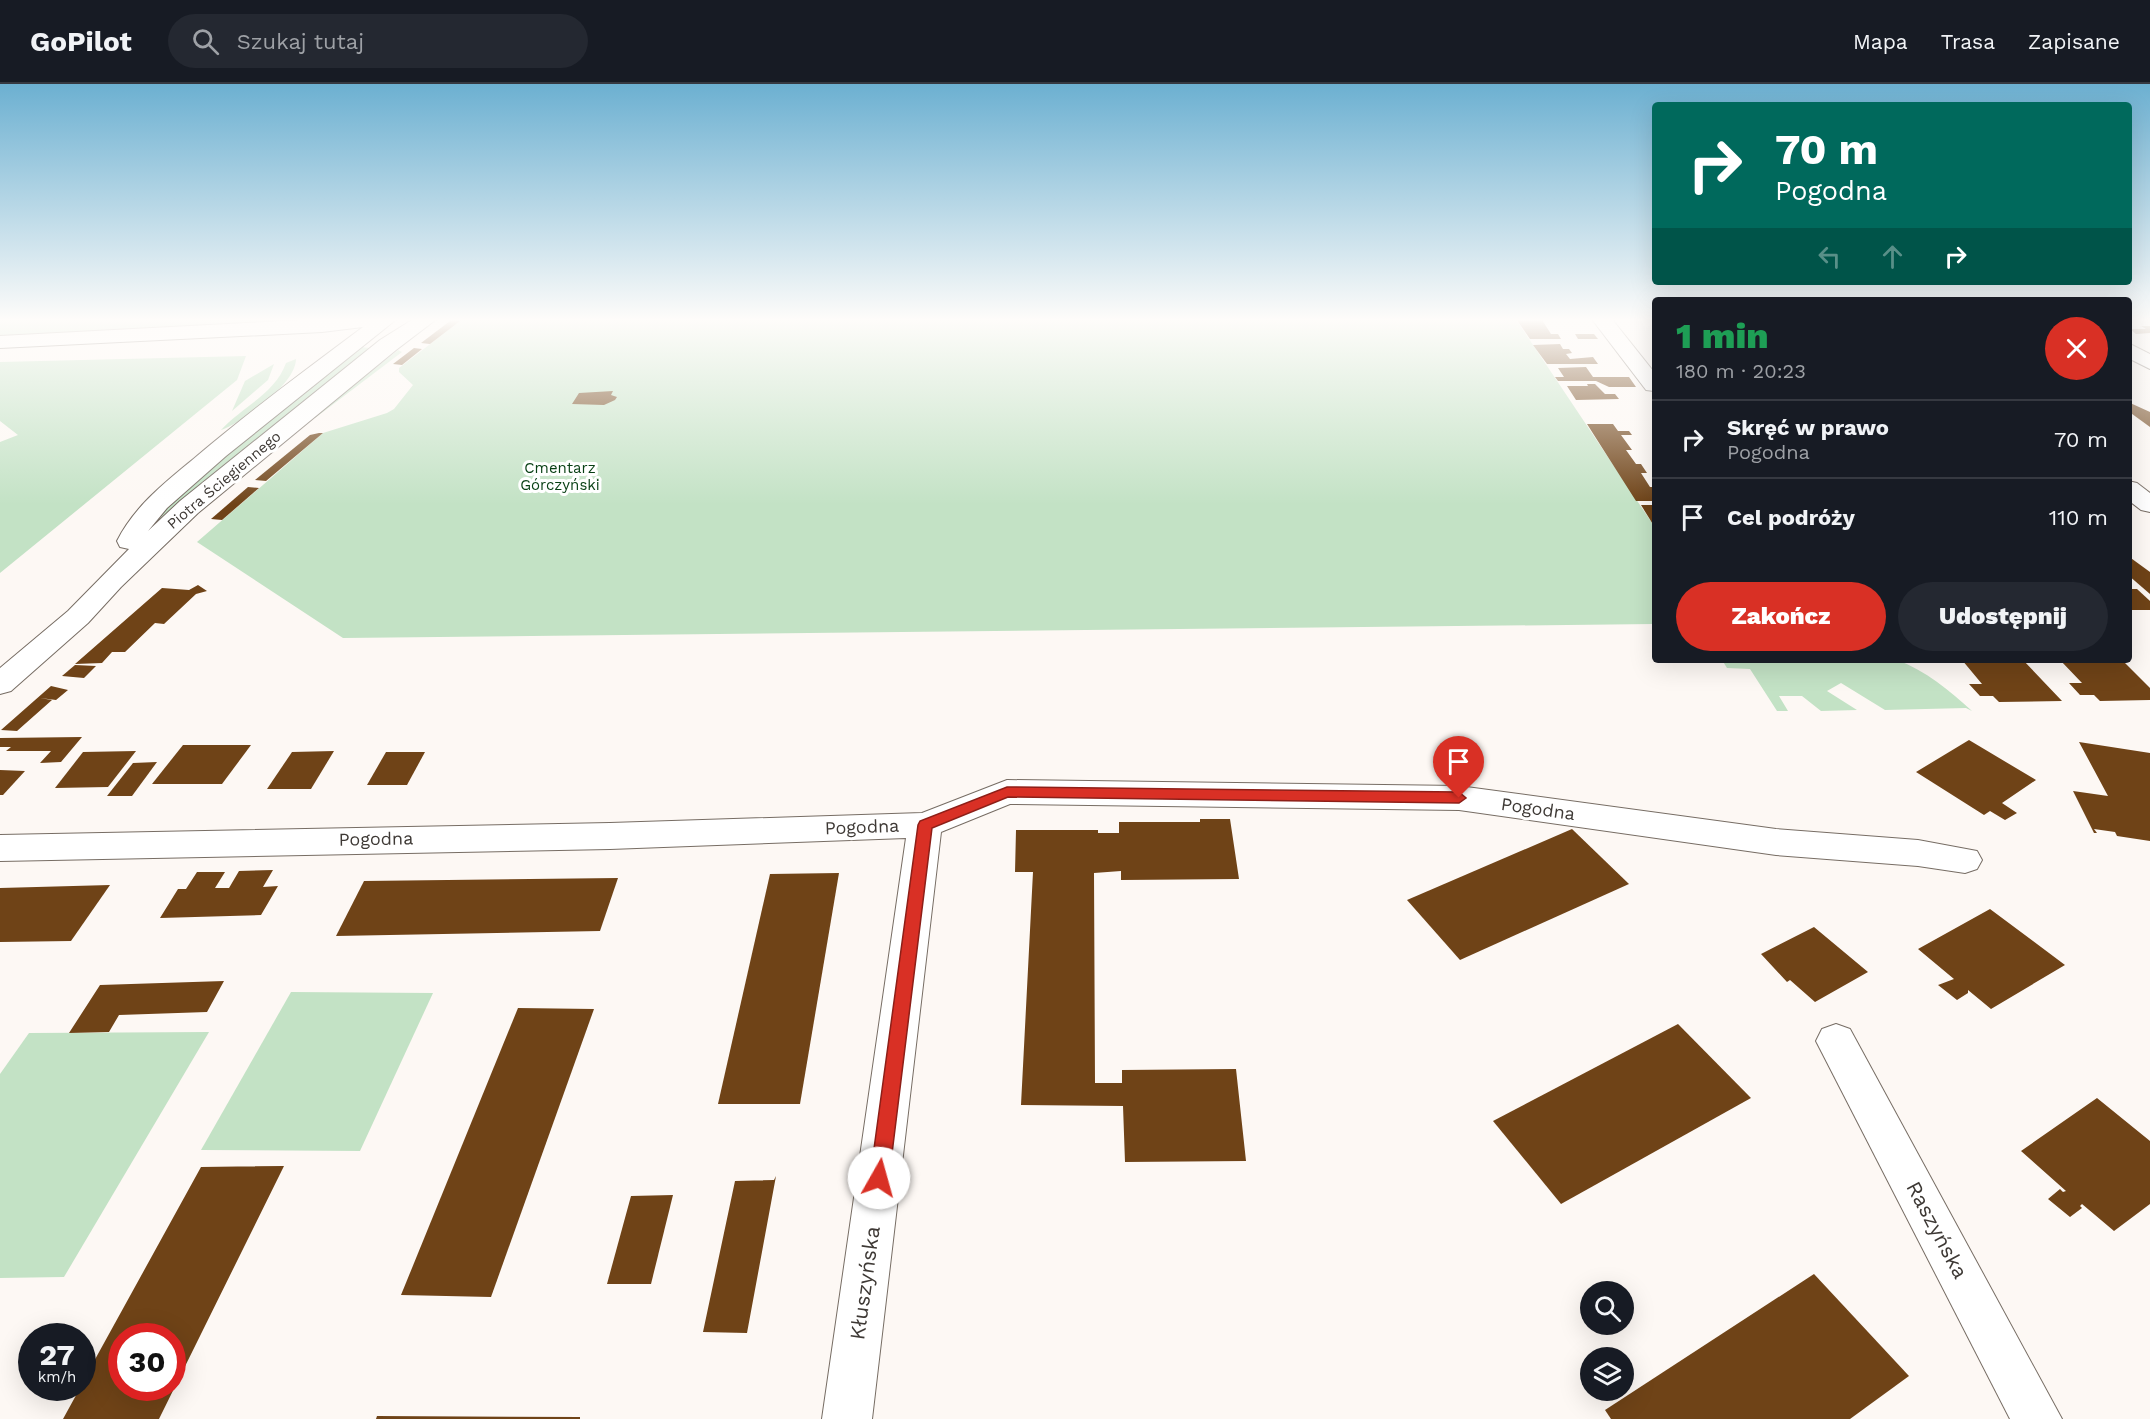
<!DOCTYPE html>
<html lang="pl">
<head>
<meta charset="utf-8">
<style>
  body { margin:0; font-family:"Work Sans",sans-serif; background:#242831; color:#f1f3f6; height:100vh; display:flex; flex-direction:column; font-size:22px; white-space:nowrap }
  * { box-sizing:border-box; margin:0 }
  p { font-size:20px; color:#9ea1a6 }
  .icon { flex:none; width:33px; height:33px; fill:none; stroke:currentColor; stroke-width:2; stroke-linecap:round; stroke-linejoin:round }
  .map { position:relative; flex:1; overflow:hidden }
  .details { position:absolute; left:1652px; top:213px; width:480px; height:366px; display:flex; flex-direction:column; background:#171b24; border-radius:6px; box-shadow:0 6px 24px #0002 }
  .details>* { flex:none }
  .guide { position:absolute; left:1652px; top:18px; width:480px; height:183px; border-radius:6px; box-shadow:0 6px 24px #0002; background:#00695c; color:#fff; overflow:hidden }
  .buttons { position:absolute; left:1580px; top:1197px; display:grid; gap:12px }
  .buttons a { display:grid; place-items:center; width:54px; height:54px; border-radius:50%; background:#171b24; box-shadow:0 6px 24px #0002; font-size:30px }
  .speed { position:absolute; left:18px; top:1239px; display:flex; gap:12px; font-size:30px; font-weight:700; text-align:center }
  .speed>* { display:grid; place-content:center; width:78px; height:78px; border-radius:50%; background:#171b24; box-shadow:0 6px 24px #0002; line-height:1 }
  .speed small { font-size:15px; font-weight:400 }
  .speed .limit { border:9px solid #d22; background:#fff; color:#111 }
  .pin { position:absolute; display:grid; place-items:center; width:51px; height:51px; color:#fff; margin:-62px -26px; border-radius:50% 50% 50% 0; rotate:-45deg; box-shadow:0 0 6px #0007 }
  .pin .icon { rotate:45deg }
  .me { position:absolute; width:66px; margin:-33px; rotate:7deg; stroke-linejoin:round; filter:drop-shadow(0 0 4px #0008) }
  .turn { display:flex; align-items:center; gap:21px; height:126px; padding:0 24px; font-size:27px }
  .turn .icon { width:78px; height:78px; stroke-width:2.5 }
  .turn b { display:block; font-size:42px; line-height:51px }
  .lanes { display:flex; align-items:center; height:57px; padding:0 24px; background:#0003; justify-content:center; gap:30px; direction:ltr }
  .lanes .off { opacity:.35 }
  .round { display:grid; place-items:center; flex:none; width:63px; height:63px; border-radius:32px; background:#242831 }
  .overview { display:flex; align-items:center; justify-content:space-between; height:102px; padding:0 24px }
  h1 { font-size:36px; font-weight:800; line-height:45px; color:#1e9e55 }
  .primary-button { display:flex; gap:12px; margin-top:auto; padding:12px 24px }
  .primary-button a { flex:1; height:69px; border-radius:36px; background:#d93025; color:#fff; font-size:24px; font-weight:800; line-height:69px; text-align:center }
  .primary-button a+a { background:#242831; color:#f1f3f6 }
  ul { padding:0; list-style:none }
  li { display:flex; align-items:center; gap:18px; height:78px; padding:0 24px; border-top:2px solid #363941 }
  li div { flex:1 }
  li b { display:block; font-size:22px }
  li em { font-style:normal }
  header { display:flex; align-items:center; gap:36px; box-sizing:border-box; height:84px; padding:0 30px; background:#171b24; border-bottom:2px solid #363941 }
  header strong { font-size:28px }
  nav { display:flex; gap:33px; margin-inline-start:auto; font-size:21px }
  .search { width:420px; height:54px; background:#242831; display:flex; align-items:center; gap:15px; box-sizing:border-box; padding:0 21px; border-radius:33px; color:#9ea1a6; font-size:22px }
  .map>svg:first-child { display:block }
  .green { fill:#c3e2c5 }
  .building { fill:#6f4317; fill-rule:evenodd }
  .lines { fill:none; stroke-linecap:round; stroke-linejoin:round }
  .street-casing { stroke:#776d64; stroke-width:2 }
  .secondary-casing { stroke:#776d64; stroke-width:2 }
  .street { fill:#fff; fill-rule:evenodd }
  .secondary { fill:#fff; fill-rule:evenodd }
  .route { fill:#d93025; stroke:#8d1f18; stroke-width:1.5 }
  .labels { text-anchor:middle; stroke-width:6; stroke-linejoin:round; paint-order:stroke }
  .far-park-label { font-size:15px; fill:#073f13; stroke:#fff }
  .far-street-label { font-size:15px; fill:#3e3935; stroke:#fff }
  .street-label { font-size:18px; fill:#3e3935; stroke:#fff }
  .near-street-label { font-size:21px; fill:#3e3935; stroke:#fff }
</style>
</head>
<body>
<header>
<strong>GoPilot</strong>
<div class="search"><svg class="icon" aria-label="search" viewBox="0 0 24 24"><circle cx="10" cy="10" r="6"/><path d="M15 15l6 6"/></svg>Szukaj tutaj</div>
<nav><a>Mapa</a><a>Trasa</a><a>Zapisane</a></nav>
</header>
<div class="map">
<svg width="2150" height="1335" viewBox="0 0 2150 1335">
  <rect width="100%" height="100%" fill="#fdf8f4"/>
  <g class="green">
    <path d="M0,234H353L0,254Z"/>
    <path d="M464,234H1515L1654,442V540L343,554L197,458L323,349L387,329L394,325L413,301L399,288V284Z"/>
    <path d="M361,263L370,264L159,435L169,421L238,360Z"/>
    <path d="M398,266L402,268L315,334L317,330Z"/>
    <path d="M246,272L237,296L0,489V358L18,351L0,337V278Z"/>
    <path d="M296,275C296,300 243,338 221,346C242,323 275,310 286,279Z"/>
    <path d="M274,280L268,296L232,327L245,297Z"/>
    <path d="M1722,576L1743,579L1739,576H1897C1925,586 1950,607 1972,627L1966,624L1885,626L1841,599L1827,607L1857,626L1821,627L1802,612H1779L1788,627H1777L1750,585L1727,584Z"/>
    <path d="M291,908L433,909L360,1067L201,1066Z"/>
    <path d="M209,948L64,1193L0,1194V990L29,949Z"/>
  </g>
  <g class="building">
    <path d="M454,234H464L430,260L421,259Z"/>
    <path d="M1517,236H1542L1551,250H1558L1561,255H1530Z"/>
    <path d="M2141,242H2150V249L2136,250L2130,245H2146Z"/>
    <path d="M1575,250H1594L1598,255H1578Z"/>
    <path d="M1560,260L1563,265H1569L1572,269L1566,270L1570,275L1593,273L1598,280H1547L1533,261Z"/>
    <path d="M414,264L422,265L402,281L393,280Z"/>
    <path d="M1586,283L1593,293H1629L1636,303H1609L1596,297H1558L1555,293H1564L1558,284Z"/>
    <path d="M1587,300H1595L1605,310H1615L1619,315L1576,316L1567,302H1588Z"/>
    <path d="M613,307L611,311L617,313L615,316L604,321L572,320L579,309Z"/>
    <path d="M2128,318L2150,328V343L2128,327Z"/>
    <path d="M1587,340H1613L1618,347H1629L1632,351H1621L1632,366H1626L1636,380H1641L1647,389H1641L1650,403H1654V417H1636Z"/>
    <path d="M319,349H323L266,397L255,396L310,351Z"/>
    <path d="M248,403L259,404L222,436L211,435Z"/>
    <path d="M1641,421H1654V442Z"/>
    <path d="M2128,472L2150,488V510L2128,491Z"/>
    <path d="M198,501L207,507L196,510L164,540L155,539L125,568H112L102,579L75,580L162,504L189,506Z"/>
    <path d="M2128,505H2137L2150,517V526H2128Z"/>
    <path d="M1962,576H2023L2062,617L1999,618L1993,612H1980L1969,600H1982Z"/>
    <path d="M2060,576H2122L2150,604V616L2100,617L2094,611H2080L2069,599H2082Z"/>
    <path d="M75,581L96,582L84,594L62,592Z"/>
    <path d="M51,602L68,606L56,616L40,614L52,616L17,647L1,646Z"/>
    <path d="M82,653L61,678L40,679L51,667H6L11,663H0V654Z"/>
    <path d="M1969,656L2036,696L2002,719L2017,729L2005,736L1990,727L1984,731L1916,688Z"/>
    <path d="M2079,658L2150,669V757L2117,752L2115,748L2094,745L2097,749H2094L2073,707L2108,712Z"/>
    <path d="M183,661H251L222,700H152Z"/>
    <path d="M136,667L108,703L55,704L83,668Z"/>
    <path d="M334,667L311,705H267L292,668Z"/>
    <path d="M386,668H425L407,701H367Z"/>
    <path d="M157,678L132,712H107L133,679Z"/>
    <path d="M0,686L25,687L3,711H0Z"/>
    <path d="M1200,735H1230L1239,795L1121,796V787L1094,789L1095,999H1122V986L1236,985L1246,1077L1125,1078L1123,1022L1021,1021L1033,788H1015L1016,746H1098V749H1119V738H1200Z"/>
    <path d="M1572,745L1629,800L1460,876L1407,816Z"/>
    <path d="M273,786L263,803L278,802L261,831L160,834L178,805H186L197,788H225L215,804H229L239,787Z"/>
    <path d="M839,789L800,1020H718L770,790Z"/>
    <path d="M618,794L600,847L336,852L364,797Z"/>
    <path d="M110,801L71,857L0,858V804Z"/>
    <path d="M1990,825L2065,881L1991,925L1968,906V909L1957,916L1938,901L1954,895L1918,865Z"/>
    <path d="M1814,843L1868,888L1815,918L1790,896L1787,898L1761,870Z"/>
    <path d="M224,897L207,928L119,931L109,948L69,949L100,901Z"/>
    <path d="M518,924L594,925L491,1213L401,1211Z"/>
    <path d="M1678,940L1751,1014L1561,1120L1493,1037Z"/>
    <path d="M2097,1014L2150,1057V1120L2114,1147L2082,1120L2080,1122L2082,1124L2070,1133L2048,1115L2060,1105L2063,1108L2066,1107L2021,1067Z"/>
    <path d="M284,1082L159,1335H63L80,1304H82V1299L201,1083ZM122,1252H172V1304H122Z"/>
    <path d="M776,1092L747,1249L703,1248L735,1097L774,1096Z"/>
    <path d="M673,1111L651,1200H607L631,1112Z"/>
    <path d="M1814,1190L1909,1292L1850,1335H1611L1605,1326Z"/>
    <path d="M377,1332L580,1333V1335H376Z"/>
  </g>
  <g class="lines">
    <defs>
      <g id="street">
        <path d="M1591,234H1611L1654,288V307L1646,306Z"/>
        <path d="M2128,259L2150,270V285L2128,274Z"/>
        <path d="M2128,397L2137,399L2150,409V428L2141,426L2128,416Z"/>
        <path d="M1007,696L1459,702L1776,745L1918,756L1977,767L1982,776L1977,785L1965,789L1918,782L1776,771L1459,726L1010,720L941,748L872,1335H822L906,754L610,765L0,777V751L610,739L922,729Z"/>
        <path d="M1836,940L1850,945L2062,1335H2010L1816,957L1822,945Z"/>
      </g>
      <path id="secondary" d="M339,234H398L226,372L167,424L148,447L180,417L380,256L415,234H438L396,266L198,429L121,503L88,539L11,607L0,610V584L68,527L129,465L120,463L117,457C135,421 167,397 197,372C251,326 307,285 363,243L322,248L0,264V252Z"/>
    </defs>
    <use href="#street" class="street-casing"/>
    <use href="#secondary" class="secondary-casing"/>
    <use href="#street" class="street"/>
    <use href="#secondary" class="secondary"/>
  </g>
  <linearGradient id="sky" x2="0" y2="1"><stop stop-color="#6cb0d1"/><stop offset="0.56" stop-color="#fefcfa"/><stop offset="1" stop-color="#fefcfa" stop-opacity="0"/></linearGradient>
  <rect width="2150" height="421" fill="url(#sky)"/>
  <path class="route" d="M1007,703L1459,708L1466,714L1459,719L1008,713L932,744L889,1094L886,1100L879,1103L873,1100L870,1094L918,741L920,737Z"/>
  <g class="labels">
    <g class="far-park-label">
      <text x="560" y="389">Cmentarz<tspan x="560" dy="17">Górczyński</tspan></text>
    </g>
    <g class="far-street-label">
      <text transform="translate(224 396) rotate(-40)" y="5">Piotra Ściegiennego</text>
    </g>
    <g class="street-label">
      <text transform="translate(1538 725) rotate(8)" y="6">Pogodna</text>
      <text transform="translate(862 743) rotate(-2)" y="6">Pogodna</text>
      <text transform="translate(376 755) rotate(-1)" y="6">Pogodna</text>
    </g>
    <g class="near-street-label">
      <text transform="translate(1937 1146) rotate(62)" y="7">Raszyńska</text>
      <text transform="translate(865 1199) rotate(-82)" y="7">Kłuszyńska</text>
    </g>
  </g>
</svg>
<div class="buttons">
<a><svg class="icon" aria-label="search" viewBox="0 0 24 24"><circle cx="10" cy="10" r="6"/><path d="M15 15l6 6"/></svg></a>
<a><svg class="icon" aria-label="layers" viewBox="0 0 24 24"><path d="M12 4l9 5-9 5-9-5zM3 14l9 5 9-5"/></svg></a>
</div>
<div class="speed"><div>27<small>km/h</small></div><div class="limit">30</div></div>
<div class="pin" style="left:1459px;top:714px;background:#d93025"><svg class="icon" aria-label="arrive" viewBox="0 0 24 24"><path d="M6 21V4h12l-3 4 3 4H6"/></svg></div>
<svg class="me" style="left:879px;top:1094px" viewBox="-20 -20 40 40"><circle r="19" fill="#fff"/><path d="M0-13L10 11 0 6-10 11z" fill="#d93025"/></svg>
<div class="guide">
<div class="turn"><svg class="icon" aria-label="right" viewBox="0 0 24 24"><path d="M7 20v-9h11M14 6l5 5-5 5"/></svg><div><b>70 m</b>Pogodna</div></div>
<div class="lanes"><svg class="icon off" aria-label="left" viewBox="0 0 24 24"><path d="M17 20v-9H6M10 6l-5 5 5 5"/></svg><svg class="icon off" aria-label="ahead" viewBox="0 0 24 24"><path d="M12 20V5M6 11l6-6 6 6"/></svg><svg class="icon" aria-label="right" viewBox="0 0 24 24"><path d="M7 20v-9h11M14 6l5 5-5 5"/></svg></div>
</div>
<section class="details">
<div class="overview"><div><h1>1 min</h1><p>180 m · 20:23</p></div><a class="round" style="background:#d93025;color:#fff"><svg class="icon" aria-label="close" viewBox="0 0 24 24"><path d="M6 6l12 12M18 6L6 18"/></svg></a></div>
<ul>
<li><svg class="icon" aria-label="right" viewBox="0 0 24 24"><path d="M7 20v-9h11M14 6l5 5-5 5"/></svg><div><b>Skręć w prawo</b><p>Pogodna</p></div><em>70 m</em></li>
<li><svg class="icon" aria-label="arrive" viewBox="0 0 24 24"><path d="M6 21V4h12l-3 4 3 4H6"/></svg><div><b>Cel podróży</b></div><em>110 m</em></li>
</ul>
<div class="primary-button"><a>Zakończ</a><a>Udostępnij</a></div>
</section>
</div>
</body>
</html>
